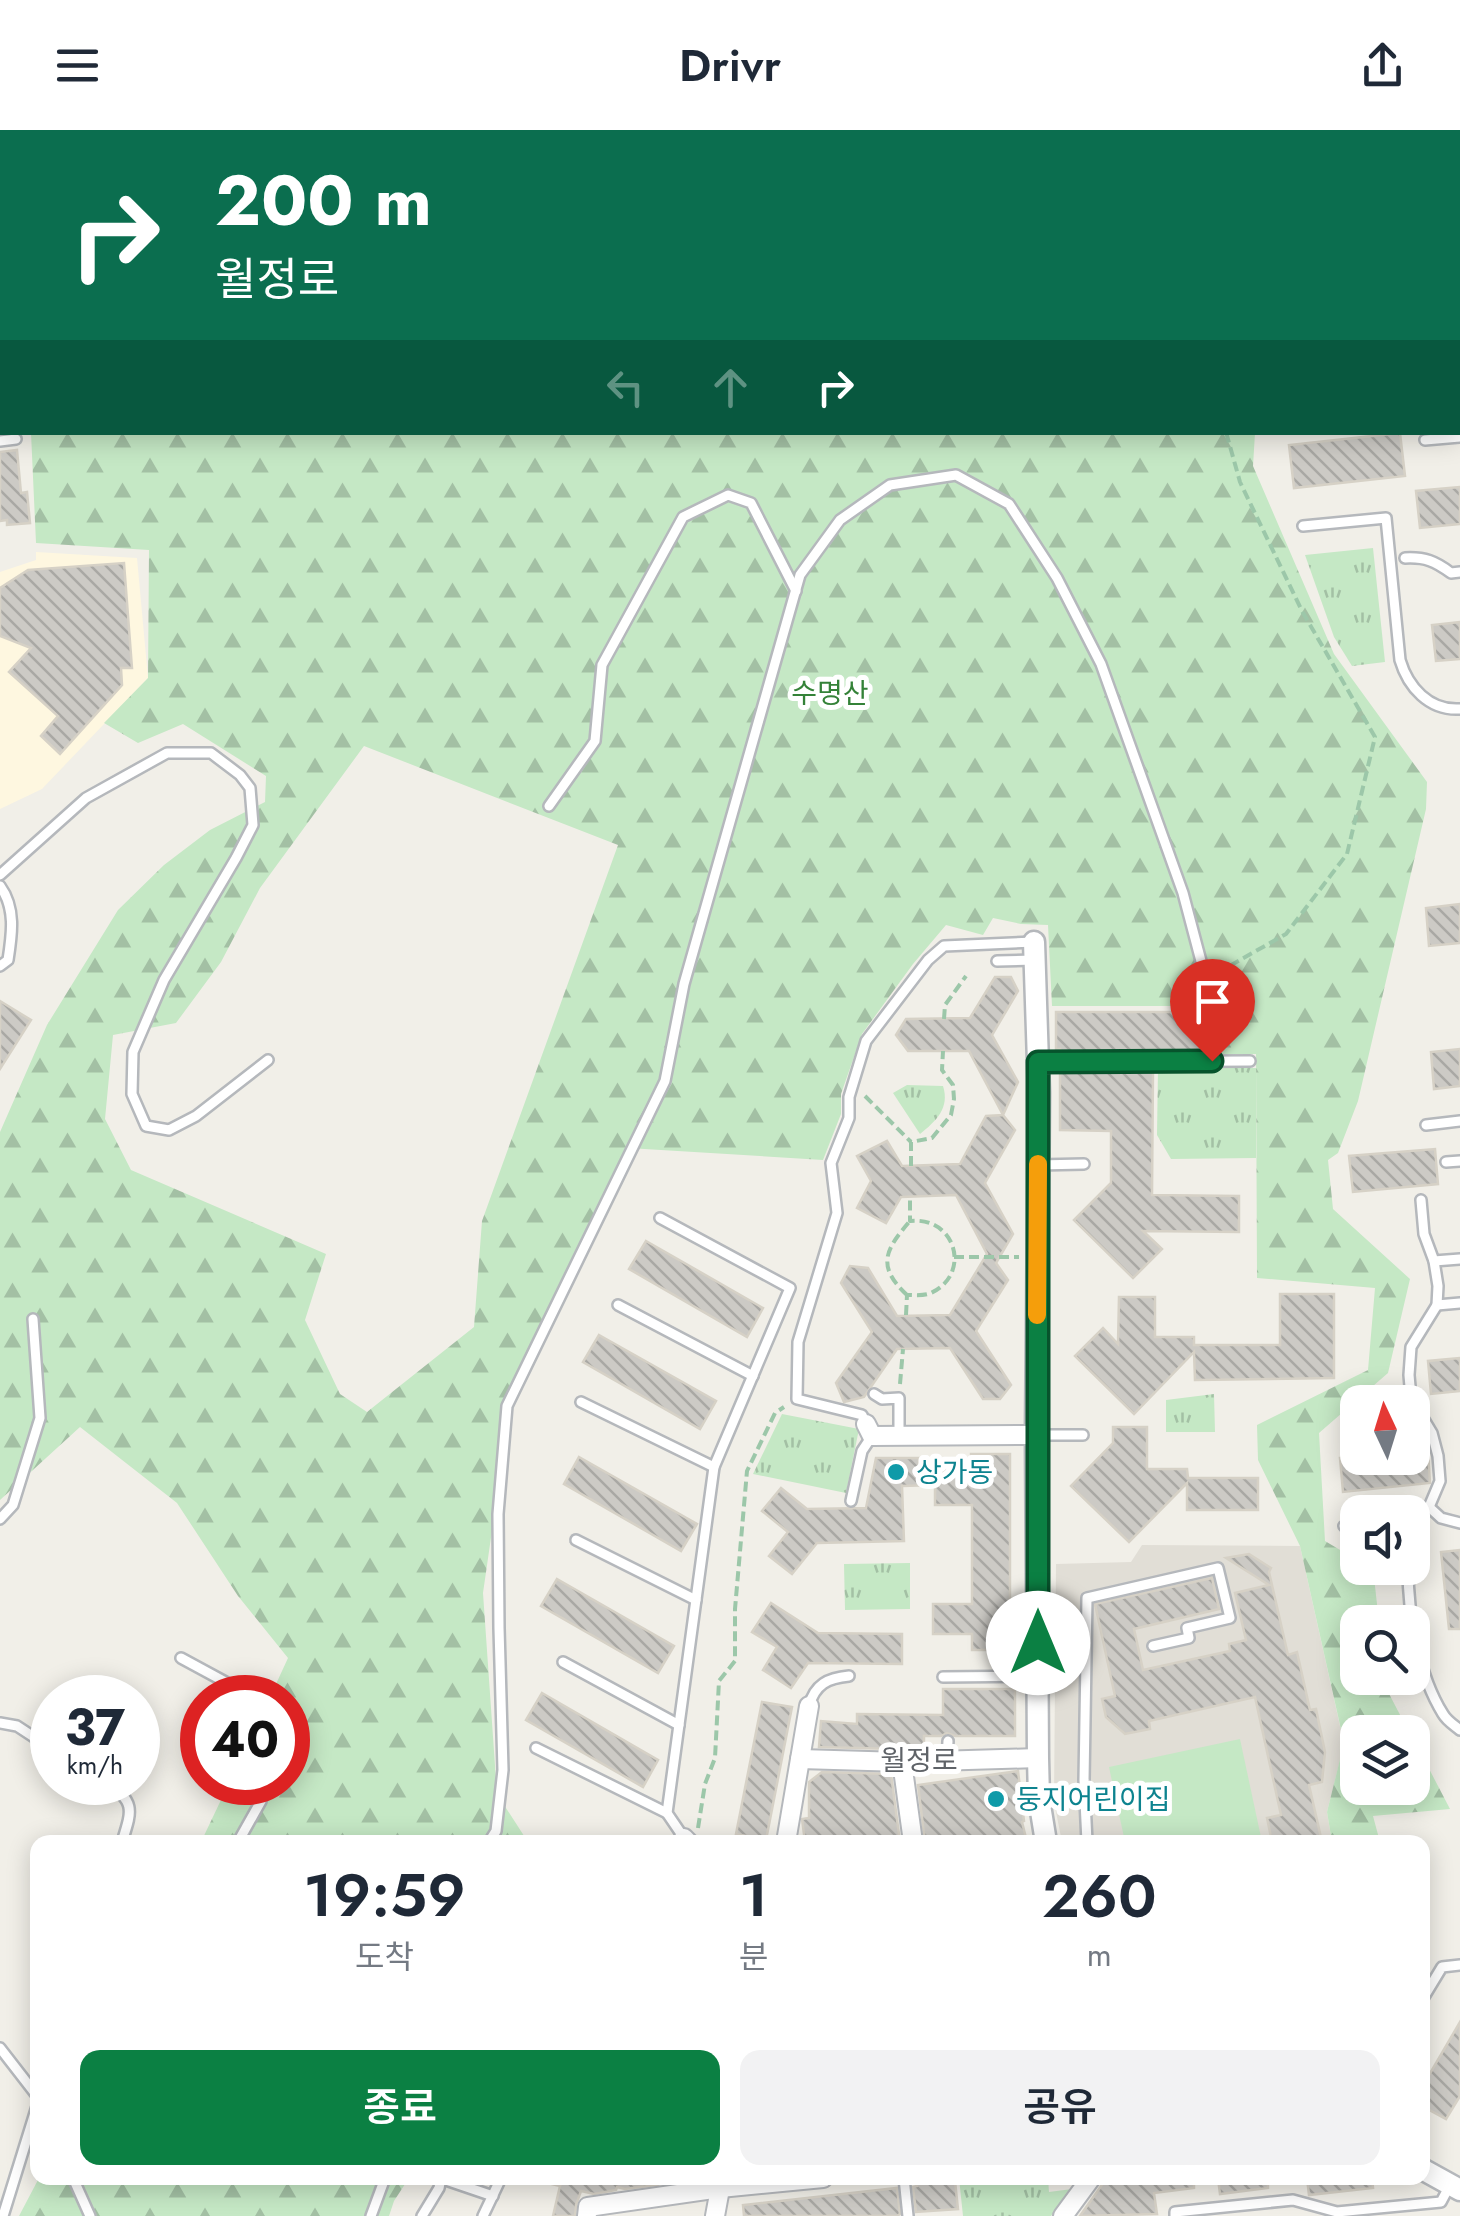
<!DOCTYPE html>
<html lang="ko">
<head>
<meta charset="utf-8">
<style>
  body { margin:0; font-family:Jost,"Noto Sans KR",sans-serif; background:#f2f2f3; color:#1f2937; height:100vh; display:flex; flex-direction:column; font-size:38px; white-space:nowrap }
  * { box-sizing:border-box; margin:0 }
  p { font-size:32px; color:#747a83 }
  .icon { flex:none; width:55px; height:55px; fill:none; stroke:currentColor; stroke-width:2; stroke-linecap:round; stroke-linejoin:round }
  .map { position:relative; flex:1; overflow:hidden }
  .side { position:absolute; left:30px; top:1705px; width:1400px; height:350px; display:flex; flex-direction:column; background:#fff; border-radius:20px; box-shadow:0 5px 25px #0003 }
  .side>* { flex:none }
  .hud { position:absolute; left:0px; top:0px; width:1460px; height:305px; box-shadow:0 5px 25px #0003; background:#0b6e4f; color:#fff; overflow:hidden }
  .needle { width:65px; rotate:356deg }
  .controls { position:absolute; left:1340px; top:1255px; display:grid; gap:20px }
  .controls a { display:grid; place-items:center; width:90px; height:90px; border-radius:20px; background:#fff; box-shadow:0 5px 25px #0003; font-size:50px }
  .speed { position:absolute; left:30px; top:1545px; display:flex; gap:20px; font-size:50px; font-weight:700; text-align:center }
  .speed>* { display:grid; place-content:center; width:130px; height:130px; border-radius:50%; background:#fff; box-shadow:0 5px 25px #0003; line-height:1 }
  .speed small { font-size:25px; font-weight:400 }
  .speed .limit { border:15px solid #d22; background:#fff; color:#111 }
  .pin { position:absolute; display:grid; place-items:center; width:85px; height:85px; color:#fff; margin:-102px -42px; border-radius:50% 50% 50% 0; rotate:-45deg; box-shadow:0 0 10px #0007 }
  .pin .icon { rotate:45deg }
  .me { position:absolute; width:110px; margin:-55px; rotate:0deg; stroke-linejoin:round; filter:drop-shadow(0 0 8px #0008) }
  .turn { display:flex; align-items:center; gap:35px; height:210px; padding:0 50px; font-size:45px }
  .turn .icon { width:130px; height:130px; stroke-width:2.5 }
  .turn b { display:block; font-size:70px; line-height:85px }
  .lanes { display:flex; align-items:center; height:95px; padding:0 50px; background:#0003; justify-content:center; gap:50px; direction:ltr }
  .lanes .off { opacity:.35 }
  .eta { display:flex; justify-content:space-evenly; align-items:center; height:170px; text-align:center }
  .eta b { font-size:60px; font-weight:600; line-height:70px }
  .cta { display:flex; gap:20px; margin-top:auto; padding:20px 50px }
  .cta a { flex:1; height:115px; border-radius:20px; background:#0b8043; color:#fff; font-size:40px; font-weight:600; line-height:115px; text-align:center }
  .cta a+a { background:#f2f2f3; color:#1f2937 }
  header { display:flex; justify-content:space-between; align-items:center; height:130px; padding:0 50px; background:#fff; font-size:45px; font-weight:600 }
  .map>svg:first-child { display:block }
  .commercial { fill:#fef7e0 }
  .education { fill:#e1ded6 }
  .grass { fill:url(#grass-tufts) }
  .forest { fill:url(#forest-firs); fill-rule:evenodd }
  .garden { fill:#c5e8c5 }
  .building { fill:url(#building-back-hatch); stroke:#d6d1c6; stroke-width:2.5 }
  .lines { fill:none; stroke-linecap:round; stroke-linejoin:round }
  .service-casing { stroke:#b5b8bc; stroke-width:14 }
  .pedestrian-casing { stroke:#b5b8bc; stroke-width:18 }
  .minor-casing { stroke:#b5b8bc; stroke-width:22 }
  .tertiary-casing { stroke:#b5b8bc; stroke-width:25 }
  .path { stroke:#9cc7a9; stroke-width:4; stroke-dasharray:10 5; stroke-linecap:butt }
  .service { stroke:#fff; stroke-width:9 }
  .pedestrian { stroke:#fff; stroke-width:12 }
  .minor { stroke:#fff; stroke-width:18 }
  .tertiary { stroke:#fff; stroke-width:20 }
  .route-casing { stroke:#07532c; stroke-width:25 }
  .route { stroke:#0b8043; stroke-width:18 }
  .slow { stroke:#f59e0b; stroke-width:18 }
  .culture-dot { fill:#0f9aa8; stroke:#fff; stroke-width:4 }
  .labels { text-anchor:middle; stroke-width:10; stroke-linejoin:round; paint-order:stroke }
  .park-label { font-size:28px; fill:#348238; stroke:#fff }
  .culture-label { font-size:28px; fill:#0d838f; stroke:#fff; text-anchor:start }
  .street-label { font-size:28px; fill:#5f6368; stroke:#fff }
</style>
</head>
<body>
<header><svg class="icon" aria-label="menu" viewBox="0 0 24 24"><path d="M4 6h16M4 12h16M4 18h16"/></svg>Drivr<svg class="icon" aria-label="share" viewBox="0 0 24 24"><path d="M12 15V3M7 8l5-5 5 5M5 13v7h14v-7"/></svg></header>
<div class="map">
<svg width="1460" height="2086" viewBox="0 0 1460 2086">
  <defs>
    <pattern id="grass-tufts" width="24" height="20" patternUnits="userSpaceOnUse" patternTransform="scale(2.5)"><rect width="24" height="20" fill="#c5e8c5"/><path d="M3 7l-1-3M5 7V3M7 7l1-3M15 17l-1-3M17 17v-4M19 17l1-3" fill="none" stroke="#a3c0a4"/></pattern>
    <pattern id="forest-firs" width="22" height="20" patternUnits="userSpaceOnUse" patternTransform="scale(2.5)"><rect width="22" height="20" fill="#c5e8c5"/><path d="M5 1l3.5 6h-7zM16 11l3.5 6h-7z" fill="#a3c0a4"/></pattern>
    <pattern id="building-back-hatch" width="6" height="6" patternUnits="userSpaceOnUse" patternTransform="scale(2.5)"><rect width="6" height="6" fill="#cccac5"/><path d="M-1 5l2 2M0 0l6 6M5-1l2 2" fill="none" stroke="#a9a8a4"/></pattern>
  </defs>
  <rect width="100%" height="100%" fill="#f1efe8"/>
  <path class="commercial" d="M36,422L137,428L148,548L42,659L0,679V442L36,430Z"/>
  <g class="education">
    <rect x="620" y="0" width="461" height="2"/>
    <path d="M1142,1415L1300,1416L1344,1614L1327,1682L1332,1712H1062L1054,1672L1056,1434L1131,1432Z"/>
  </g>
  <g class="grass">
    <path d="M1373,418L1385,532L1352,536L1334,507L1305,425Z"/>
    <path d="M1158,938H1256V1028L1171,1029L1157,1005Z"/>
    <path d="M907,955L943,956C950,978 936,991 920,1004L893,963Z"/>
    <path d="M1214,1264L1215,1302H1166V1270Z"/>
    <path d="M782,1284L859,1299L846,1363L753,1344Z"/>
    <path d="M910,1433V1479L845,1480L844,1434Z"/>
    <path d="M959,2048H1048L1049,2062L1072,2059L1051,2086H963Z"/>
  </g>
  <g class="forest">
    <path d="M38,0H620V2H32Z"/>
    <path d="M1081,0H1460V181L1458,182V2H1081Z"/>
    <path d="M31,303H1255L1253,336L1334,524L1427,652L1426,679L1358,971L1338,1023L1328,1030L1333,1079L1410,1149L1388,1243L1319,1303L1325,1411L1357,1430L1358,1438H1373L1379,1492H1358V1548H1385L1386,1558L1409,1602H1358V1658H1412L1413,1608L1450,1679L1373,1686L1380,1712H1332L1327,1682L1344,1613L1300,1416L1258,1330L1257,1295L1368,1240L1375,1158L1257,1148L1256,924H1206L1203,876H1052L1048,795L1021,794L993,788L983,805L946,795L913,834L862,904L841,964V984L823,1030L628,1018L511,1269L483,1463L497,1664L528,1712H201L229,1653L288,1652V1568L270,1567L288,1528L238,1466L177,1373L80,1297L0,1370V1002L47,895L118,780L164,735L210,700L265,672L266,646L183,594L138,613L104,593L148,548L149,420L36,413ZM364,616L618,715L482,1091L474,1197L367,1282L340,1264L305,1190L326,1124L131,1040L105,989L113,905L176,893L221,832L260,758Z"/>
    <path d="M39,2048H409L394,2071L389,2086H19Z"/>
  </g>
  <path class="garden" d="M1240,1609L1262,1712H1125L1109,1637Z"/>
  <g class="building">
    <path d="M1400,303L1405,346L1294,358L1289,315Z"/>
    <path d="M17,320L21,363L27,362L30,393L7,395V390L0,391V322Z"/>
    <path d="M1460,357V394L1420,398L1416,361Z"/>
    <path d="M124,433L132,538H121L122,555L60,624L41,606L58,586L9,542L31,518L0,506V458L28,440Z"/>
    <path d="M1460,492V529L1436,531L1432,495Z"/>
    <path d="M1460,774V813L1429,816L1426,778Z"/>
    <path d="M995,847H1011L1018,861L992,905L1018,952L1003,985L1015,1000L985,1053L1013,1104L996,1133L1008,1150L976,1201L1011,1255L1000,1269H983L950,1218L897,1219L864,1267L844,1272L836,1253L872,1202L841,1153L850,1136L868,1138L897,1186L950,1185L987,1124L956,1065L901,1067L886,1093L857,1078L871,1051L857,1026L887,1011L902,1036L960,1034L986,986L1003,985L969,921H908L896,905L906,889L970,888Z"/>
    <path d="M0,871L31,890L0,939Z"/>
    <path d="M1056,882H1200V923L1060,924V919H1056Z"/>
    <path d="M1460,919V956L1434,959L1431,922Z"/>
    <path d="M1060,940H1153L1152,1065L1239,1066V1102L1143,1101L1162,1119L1133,1148L1074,1090L1111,1053V1001L1060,1000Z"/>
    <path d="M1435,1019L1438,1054L1353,1062L1349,1026Z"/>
    <path d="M646,1111L763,1178L747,1207L629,1139Z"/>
    <path d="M1280,1164H1334V1248L1195,1250L1194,1222L1134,1284L1075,1226L1103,1198L1118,1214L1119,1167H1155V1207H1194V1215H1280Z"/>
    <path d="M599,1205L716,1271L700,1299L583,1232Z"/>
    <path d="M1460,1228V1261L1431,1264L1428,1231Z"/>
    <path d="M1113,1297H1147V1339H1187L1188,1348H1258V1380H1187V1353L1129,1412L1071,1356L1113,1313Z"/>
    <path d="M1428,1320L1430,1353L1343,1362L1340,1328H1412V1321Z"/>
    <path d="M971,1324H1010V1520H972V1504H933V1474H972V1375H935V1355L902,1356L904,1411L817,1413L792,1444L769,1426L788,1402L762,1381L781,1358L807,1379L866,1378L876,1328H919V1341H971Z"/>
    <path d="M579,1327L697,1394L681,1421L564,1354Z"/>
    <path d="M1460,1420V1499H1449L1441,1422Z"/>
    <path d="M1249,1424L1271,1438L1269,1442L1288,1525L1297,1522L1310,1580L1316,1579L1325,1622L1322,1652L1309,1655L1322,1712H1272L1267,1688L1281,1685L1255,1567L1149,1591L1150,1599L1125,1604L1106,1587L1102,1569L1115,1566L1095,1474L1212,1448L1219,1479L1134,1499L1143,1540L1230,1521L1229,1514L1246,1510L1235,1463L1269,1455L1226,1428Z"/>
    <path d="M557,1449L674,1516L658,1543L541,1476Z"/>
    <path d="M771,1473L818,1503L902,1504V1534L808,1533L791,1558L763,1540L777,1517L752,1502Z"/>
    <path d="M943,1559H1015V1606H955L947,1603L941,1606H924V1617H896V1619L819,1617L821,1591L857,1594V1584L943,1585Z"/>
    <path d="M542,1563L658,1630L643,1657L526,1590Z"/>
    <path d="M762,1572L792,1577L766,1710L736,1704Z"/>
    <path d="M1018,1641L1024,1691L1022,1692L1027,1712H925L918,1655Z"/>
    <path d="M822,1642L891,1644L900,1712H805L802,1689L809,1688V1652Z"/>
    <path d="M1460,1892V1966L1446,1989L1422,1976V1957Z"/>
    <path d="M553,2048H643L656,2055L625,2059L617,2057L616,2060L594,2064L581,2061L576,2075L575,2086H553L560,2056L552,2054Z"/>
    <path d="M1145,2048H1194V2058L1154,2063L1157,2084L1080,2086L1104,2052Z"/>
    <path d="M1218,2048H1268V2058L1220,2064Z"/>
    <path d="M1307,2048H1372L1373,2058L1309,2065Z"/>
    <path d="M955,2051L958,2079L916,2082L913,2057L917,2056L916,2054Z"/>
    <path d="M897,2058L900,2084L897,2086H744L743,2075Z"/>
  </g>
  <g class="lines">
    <defs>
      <g id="service">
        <path d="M1458,194H1460"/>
        <path d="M1425,310L1460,307"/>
        <path d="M0,311L16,309"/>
        <path d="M1303,396L1386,388L1400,530C1408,557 1429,581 1460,579"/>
        <path d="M1405,428C1425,427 1435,431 1451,443L1460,442"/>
        <path d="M549,676L595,611L602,535L683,387L728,365L751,373L796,461"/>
        <path d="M0,745L86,668L167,623H211L240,645L250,658L253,695L236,728L164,850L133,922L132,964L146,996L169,1000L196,986L268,930"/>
        <path d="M0,756C16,778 12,804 8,830L0,836"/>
        <path d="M997,831L1034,830"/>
        <path d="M1040,932L1250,931"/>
        <path d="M1426,995L1460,991"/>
        <path d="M1446,1032L1460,1031"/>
        <path d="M1038,1035L1084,1034"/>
        <path d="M660,1088L790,1158L714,1337L667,1683L684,1708"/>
        <path d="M1434,1131L1460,1129"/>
        <path d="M618,1175L753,1246"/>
        <path d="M1437,1175L1460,1173"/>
        <path d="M874,1264L882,1269L899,1268V1306"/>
        <path d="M581,1272L714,1337"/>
        <path d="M866,1294L862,1285L797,1269L798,1212L837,1083L831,1033L849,988V967L866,911L928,830L944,816L1034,812"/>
        <path d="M1036,1305H1083"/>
        <path d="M851,1371L862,1321L872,1306"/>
        <path d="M1429,1377L1441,1388L1460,1393"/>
        <path d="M0,1389L13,1375L40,1288L33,1189"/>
        <path d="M1344,1396L1358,1395"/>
        <path d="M1412,1405L1418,1389L1429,1377L1440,1351L1438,1326L1432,1303L1411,1268L1409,1245L1411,1217L1437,1175L1438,1156L1434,1131L1424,1104L1421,1070"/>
        <path d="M576,1410L696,1470"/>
        <path d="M1408,1438C1408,1483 1418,1544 1443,1584C1447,1591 1454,1595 1460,1600"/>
        <path d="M181,1528L255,1568"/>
        <path d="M563,1532L679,1595"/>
        <path d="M943,1547L1035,1546"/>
        <path d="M809,1576C815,1554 828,1548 849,1546"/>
        <path d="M0,1593L17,1596L52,1619"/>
        <path d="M536,1618L667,1683"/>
        <path d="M947,1631L948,1611"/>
        <path d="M106,1652C136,1672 132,1680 122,1712"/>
        <path d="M238,1712L261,1671L265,1652"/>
        <path d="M489,1712L496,1701L503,1640L499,1498L498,1384L507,1276L665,951L684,854L800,445L840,390L890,355L956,345L1009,374L1057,448L1101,534L1183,763L1206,850"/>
        <path d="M1087,1712L1084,1650L1087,1468L1218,1438L1230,1488L1187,1498L1189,1508L1153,1516"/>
        <path d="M1422,1870L1442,1837L1460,1835"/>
        <path d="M0,1918L38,1967"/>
        <path d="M73,2048L90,2086"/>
        <path d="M440,2048L493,2066"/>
        <path d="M904,2048L908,2086"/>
        <path d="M3,2086L38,1973"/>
        <path d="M371,2086L385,2048"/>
        <path d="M422,2086L439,2058L441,2048"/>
        <path d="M483,2086L501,2048"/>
        <path d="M1175,2086V2082L1293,2070L1337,2082L1441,2072L1450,2055"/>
      </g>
      <g id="pedestrian">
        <path d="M90,2L94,0"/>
        <path d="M0,32L2,31"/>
      </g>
      <g id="minor">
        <path d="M866,1294L872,1306L1036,1305"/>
        <path d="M800,1629L902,1632L1038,1628"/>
        <path d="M902,1632L913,1712"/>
        <path d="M684,1708L688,1712"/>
        <path d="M786,1712L809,1576"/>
        <path d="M587,2086L588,2077L720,2058L823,2048"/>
        <path d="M715,2086L722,2048"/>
        <path d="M1063,2086L1091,2048"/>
      </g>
      <g id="tertiary">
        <path d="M1034,812L1039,963L1036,1305L1038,1628L1039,1669L1046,1712"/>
        <path d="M1422,2039L1460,2060"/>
      </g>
    </defs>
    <use href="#service" class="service-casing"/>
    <use href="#pedestrian" class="pedestrian-casing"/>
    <use href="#minor" class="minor-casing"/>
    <use href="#tertiary" class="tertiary-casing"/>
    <g class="path">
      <path d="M326,0L329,2"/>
      <path d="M575,0V2"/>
      <path d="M1142,0L1146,2"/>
      <path d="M1432,0L1435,2"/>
      <path d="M1186,2L1191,0"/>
      <path d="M1386,2L1390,0"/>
      <path d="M1458,13L1460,14"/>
      <path d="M1458,88H1460"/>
      <path d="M1217,843L1286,804L1347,724L1375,607L1302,481L1240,352L1226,302"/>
      <path d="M1206,861L1210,916"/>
      <path d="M944,889L945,875L966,846"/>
      <path d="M865,966L911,1012"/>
      <path d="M911,1036V1012L932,1008L951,985L954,969L953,955L942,940L943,921"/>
      <path d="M954,1127H1019"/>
      <path d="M907,1165C876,1136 885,1120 910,1091"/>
      <path d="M906,1185L907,1165C915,1165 924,1166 931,1163C972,1144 956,1086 910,1091V1067"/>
      <path d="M900,1254L903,1219"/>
      <path d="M698,1698L705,1654L715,1628L719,1551L735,1531V1479L747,1341L775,1283L784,1277"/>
    </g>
    <use href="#service" class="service"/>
    <use href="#pedestrian" class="pedestrian"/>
    <use href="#minor" class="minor"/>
    <use href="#tertiary" class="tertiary"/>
  </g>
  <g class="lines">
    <defs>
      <path id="route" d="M1038,1513V932L1212,931"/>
    </defs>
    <use href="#route" class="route-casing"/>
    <use href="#route" class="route"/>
    <path class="slow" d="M1037,1185L1038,1034"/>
  </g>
  <g class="culture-dot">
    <circle cx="896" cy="1342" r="10"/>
    <circle cx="996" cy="1669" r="10"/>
  </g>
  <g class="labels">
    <g class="park-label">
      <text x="830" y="573">수명산</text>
    </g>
    <g class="culture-label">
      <text x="916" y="1352">상가동</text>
      <text x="1016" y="1679">둥지어린이집</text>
    </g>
    <g class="street-label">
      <text x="919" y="1640">월정로</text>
    </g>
  </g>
</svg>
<div class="controls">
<a><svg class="needle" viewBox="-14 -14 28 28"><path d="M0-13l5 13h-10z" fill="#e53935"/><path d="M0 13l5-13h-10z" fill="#747a83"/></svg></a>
<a><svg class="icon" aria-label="sound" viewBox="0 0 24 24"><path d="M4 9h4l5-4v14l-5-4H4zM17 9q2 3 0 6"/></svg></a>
<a><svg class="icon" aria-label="search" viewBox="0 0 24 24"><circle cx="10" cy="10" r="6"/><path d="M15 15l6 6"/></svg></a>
<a><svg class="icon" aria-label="layers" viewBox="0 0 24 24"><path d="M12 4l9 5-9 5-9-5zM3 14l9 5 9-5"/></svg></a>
</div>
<div class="speed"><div>37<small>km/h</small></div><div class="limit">40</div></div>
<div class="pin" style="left:1212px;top:931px;background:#d93025"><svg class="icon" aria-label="arrive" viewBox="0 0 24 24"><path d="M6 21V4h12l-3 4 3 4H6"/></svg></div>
<svg class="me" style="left:1038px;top:1513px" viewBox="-20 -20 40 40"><circle r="19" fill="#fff"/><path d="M0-13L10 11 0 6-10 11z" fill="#0b8043"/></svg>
<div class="hud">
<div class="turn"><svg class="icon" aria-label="right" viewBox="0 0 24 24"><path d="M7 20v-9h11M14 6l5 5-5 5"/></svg><div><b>200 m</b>월정로</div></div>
<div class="lanes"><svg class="icon off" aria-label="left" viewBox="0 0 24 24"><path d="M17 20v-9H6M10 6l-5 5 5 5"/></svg><svg class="icon off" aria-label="ahead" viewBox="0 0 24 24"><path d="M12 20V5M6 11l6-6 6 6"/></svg><svg class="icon" aria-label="right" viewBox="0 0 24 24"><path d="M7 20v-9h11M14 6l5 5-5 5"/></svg></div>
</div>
<section class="side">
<div class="eta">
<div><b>19:59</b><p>도착</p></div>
<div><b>1</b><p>분</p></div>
<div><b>260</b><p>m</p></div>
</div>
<div class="cta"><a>종료</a><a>공유</a></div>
</section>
</div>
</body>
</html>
